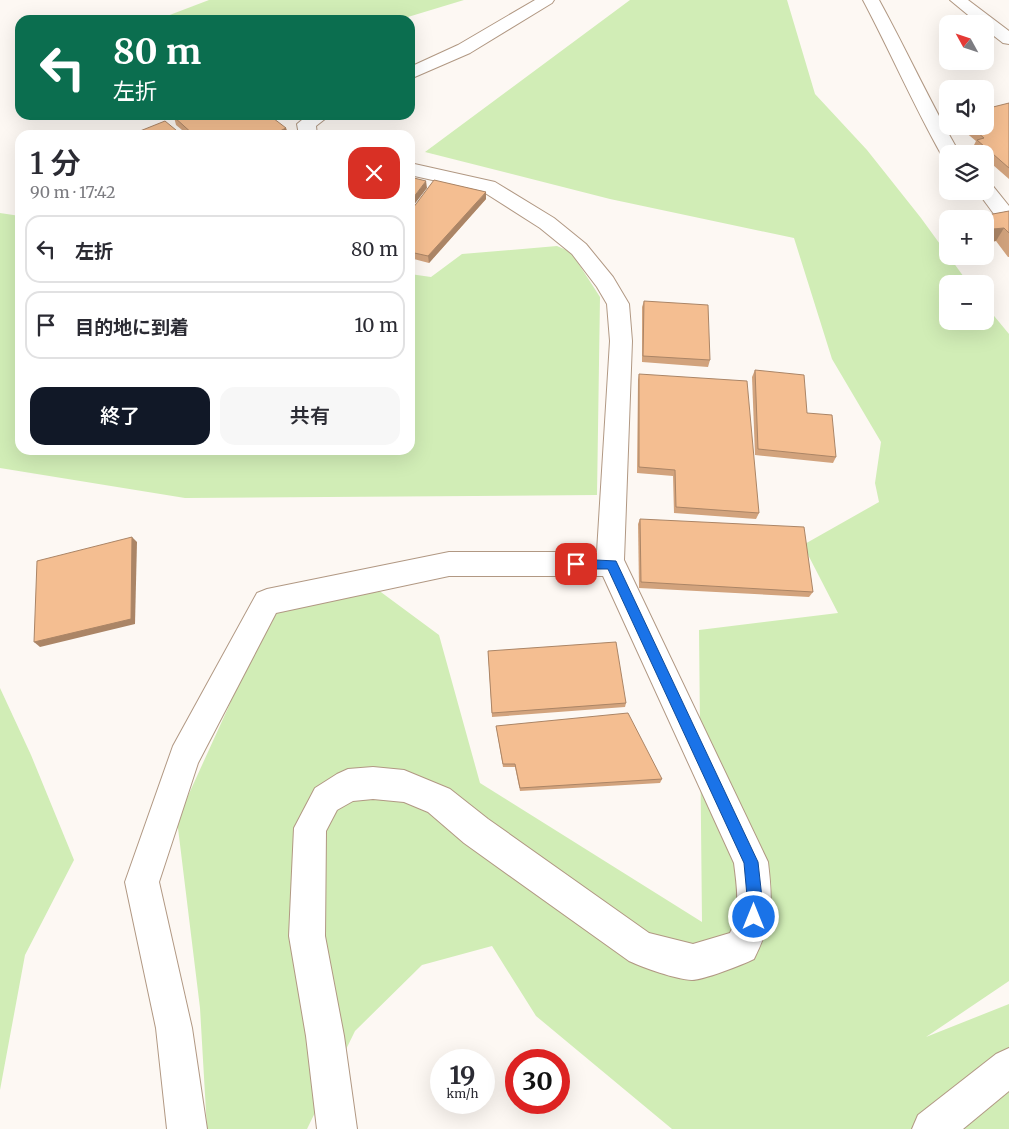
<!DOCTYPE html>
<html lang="ja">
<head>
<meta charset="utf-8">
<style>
  body { margin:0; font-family:Merriweather,"Noto Sans JP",serif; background:#f7f7f7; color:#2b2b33; height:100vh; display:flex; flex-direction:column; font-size:19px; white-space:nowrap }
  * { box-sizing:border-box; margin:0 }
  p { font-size:16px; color:#7c7c81 }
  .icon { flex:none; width:28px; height:28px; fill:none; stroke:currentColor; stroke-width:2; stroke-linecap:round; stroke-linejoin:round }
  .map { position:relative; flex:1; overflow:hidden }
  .side { position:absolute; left:15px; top:130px; width:400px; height:325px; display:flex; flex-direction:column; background:#fff; border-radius:15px; box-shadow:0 5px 20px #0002 }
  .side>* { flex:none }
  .banner { position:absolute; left:15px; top:15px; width:400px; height:105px; border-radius:15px; box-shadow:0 5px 20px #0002; background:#0b6e4f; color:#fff; overflow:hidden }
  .needle { width:32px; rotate:310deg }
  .fabs { position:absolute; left:939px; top:15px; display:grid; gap:10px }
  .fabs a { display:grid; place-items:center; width:55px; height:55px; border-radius:10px; background:#fff; box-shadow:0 5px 20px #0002; font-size:25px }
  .speed { position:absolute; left:430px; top:1049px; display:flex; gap:10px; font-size:25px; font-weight:700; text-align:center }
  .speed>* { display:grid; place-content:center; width:65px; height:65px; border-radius:50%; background:#fff; box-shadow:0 5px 20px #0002; line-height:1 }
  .speed small { font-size:12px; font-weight:400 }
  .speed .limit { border:8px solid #d22; background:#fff; color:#111 }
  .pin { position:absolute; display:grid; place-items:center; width:42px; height:42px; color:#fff; margin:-21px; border-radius:10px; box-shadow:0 2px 8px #0006 }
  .me { position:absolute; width:55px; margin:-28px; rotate:0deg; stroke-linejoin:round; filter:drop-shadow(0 0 4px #0008) }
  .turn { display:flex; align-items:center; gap:18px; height:105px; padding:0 15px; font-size:22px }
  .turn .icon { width:65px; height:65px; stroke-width:2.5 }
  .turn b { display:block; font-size:35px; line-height:42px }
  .round { display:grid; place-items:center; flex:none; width:52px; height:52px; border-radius:15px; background:#f7f7f7 }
  .head { display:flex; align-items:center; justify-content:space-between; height:85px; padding:0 15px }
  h1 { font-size:30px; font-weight:600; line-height:38px }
  .action { display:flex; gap:10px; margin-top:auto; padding:10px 15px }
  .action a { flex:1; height:58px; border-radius:15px; background:#111827; color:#fff; font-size:20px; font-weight:600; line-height:58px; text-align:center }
  .action a+a { background:#f7f7f7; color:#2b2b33 }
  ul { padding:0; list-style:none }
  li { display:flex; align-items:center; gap:15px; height:68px; margin:0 10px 8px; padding:0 5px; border:2px solid #e1e1e2; border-radius:15px }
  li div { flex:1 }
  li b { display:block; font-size:19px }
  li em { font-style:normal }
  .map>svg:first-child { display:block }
  .green { fill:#d1edb6 }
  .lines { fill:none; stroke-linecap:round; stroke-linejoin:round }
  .minor-casing { stroke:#b19883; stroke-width:2 }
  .major-casing { stroke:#b19883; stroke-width:2 }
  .minor { fill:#fff; fill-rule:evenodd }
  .major { fill:#fff; fill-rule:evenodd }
  .wall { fill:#d2a37d }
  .shaded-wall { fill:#ab8566 }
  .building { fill:#f4be91; stroke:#ab8566 }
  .route { fill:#1a73e8; stroke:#114b97 }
</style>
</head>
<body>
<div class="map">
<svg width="1009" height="1129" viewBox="0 0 1009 1129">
  <rect width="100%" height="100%" fill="#fdf8f3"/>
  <g class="green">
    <path d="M209,0H464L398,20H170L167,16Z"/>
    <path d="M630,0H787L815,94L867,150L921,218L969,284H948V321H985V305L1009,334V981L926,1037L1009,1004V1129H672L536,1016L492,946L422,965L355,1031L307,1129H207L200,1008L177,820L228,708L268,609L370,584L439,635L480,783L702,922L699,630L838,613L803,545L879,502L875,483L881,442L832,359L794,238L610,199L425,152Z"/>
    <path d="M0,213L20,216V450H410V274L431,277L462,254L557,246L571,252L600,297L597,495L185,498L0,468Z"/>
    <path d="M0,688L31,755L74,860L25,955L0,1090Z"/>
  </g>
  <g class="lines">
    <defs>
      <g id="minor">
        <path d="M535,0H554L552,3L470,53L410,79V67L458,45Z"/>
        <path d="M863,0H879C907,51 931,104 960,154H948V159L941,154C913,104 890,51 863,0Z"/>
        <path d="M950,0H968L1009,31V44L1003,43L985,29V24H979Z"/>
        <path d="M308,115H330L316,126L317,135H299L297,124Z"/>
        <path d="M410,163L495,182L554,218L586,244L613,277L629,304L632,341L624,560L768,862C773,904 773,920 754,959C742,965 703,980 692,980C675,979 644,968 629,961L464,843L428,812L404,802L373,799L353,801L337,810L326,831L325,936L344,1036L357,1129H317L306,1036L289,936L294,828L315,788L337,774L348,769L373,767L404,770L450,789L488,819L649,933L693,944L730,933C741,911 737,887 734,863L603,576H449L276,613L198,763L159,882L192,1028L207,1129H167L156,1028L125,882L173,746L257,593L267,589L449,552H597L610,341L607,304L597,287L572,254L540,228L482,191L410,175Z"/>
        <path d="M985,183L992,185L1009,206V227L1002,225L977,191H985Z"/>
      </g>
      <path id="major" d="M1009,1048V1091L963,1129H912L918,1115L996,1054Z"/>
    </defs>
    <use href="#minor" class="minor-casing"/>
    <use href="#major" class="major-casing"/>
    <use href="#minor" class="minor"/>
    <use href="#major" class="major"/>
  </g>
  <g class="wall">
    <path d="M1009,103V179L985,158V154H980L973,147L976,141L958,126H985Z"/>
    <path d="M174,117L286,128L288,135H188L176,125Z"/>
    <path d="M486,199L429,263L410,258V212Z"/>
    <path d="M1009,211V257H1008L996,241L985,243V219H980L982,216Z"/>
    <path d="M644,301L710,360L708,367L642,362V307Z"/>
    <path d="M755,370L807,413L836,457L833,463L755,455L752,377Z"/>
    <path d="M639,374L759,513L756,519L674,513L673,476L637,473L638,380Z"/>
    <path d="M640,519L813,592L809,597L639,588L638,524Z"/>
    <path d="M488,651L626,703L625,707L492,717Z"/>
    <path d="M496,726L662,779L660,783L520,791L515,767H503Z"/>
  </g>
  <g class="shaded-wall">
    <path d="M286,128L288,135H272Z"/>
    <path d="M426,181L427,188L410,210V202Z"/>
    <path d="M486,192V199L429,263L428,256Z"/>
    <path d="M1004,228L996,241L985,243V242L993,229Z"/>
    <path d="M132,537L137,542L135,624L40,647L34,642Z"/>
  </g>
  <g class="building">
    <path d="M1009,103V168L977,140L984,138L970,126H985V109Z"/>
    <path d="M179,115H269L286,128L272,135H194L174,117Z"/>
    <path d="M165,121L182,135H130Z"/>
    <path d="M410,177L426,181L410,202Z"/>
    <path d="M434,180L486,192L428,256L410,252V212Z"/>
    <path d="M1009,211V233L1004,228L993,229L985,219L982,216Z"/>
    <path d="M644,301L708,305L710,360L643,356Z"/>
    <path d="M755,370L804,375L807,413L832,415L836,457L758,449Z"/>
    <path d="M639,374L747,381L759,513L676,507L675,470L639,467Z"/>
    <path d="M640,519L804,527L813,592L641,582Z"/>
    <path d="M132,537L131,619L34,642L37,561Z"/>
    <path d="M616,642L626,703L492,713L488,651Z"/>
    <path d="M628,713L662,779L520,788L515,764H503L496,726Z"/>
  </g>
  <path class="route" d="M576,559L616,561L758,862L763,907L759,922L754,924L749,922L747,917L748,907L744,863L608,569H576L571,568L570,564L571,561Z"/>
</svg>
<div class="fabs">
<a><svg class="needle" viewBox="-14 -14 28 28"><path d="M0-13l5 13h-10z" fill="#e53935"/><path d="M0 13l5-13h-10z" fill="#7c7c81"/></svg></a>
<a><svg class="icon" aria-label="sound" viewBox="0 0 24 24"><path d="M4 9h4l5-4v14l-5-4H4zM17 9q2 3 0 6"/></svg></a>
<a><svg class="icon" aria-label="layers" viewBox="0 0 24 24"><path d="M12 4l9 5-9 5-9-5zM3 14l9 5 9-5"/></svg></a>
<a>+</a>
<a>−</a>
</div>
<div class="speed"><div>19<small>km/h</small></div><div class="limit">30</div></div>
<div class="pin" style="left:576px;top:564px;background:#d93025"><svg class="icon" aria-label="arrive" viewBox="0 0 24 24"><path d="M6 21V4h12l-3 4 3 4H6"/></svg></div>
<svg class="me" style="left:754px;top:917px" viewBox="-20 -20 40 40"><circle r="17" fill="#1a73e8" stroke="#fff" stroke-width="3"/><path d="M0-11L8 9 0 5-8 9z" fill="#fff"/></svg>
<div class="banner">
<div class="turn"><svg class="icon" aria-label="left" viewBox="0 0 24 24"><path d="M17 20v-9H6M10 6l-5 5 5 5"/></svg><div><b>80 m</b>左折</div></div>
</div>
<section class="side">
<div class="head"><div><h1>1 分</h1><p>90 m · 17:42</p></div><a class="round" style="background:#d93025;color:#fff"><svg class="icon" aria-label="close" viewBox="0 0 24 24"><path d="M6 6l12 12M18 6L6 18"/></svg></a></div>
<ul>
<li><svg class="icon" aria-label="left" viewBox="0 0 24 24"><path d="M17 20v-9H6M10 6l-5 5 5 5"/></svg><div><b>左折</b></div><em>80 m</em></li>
<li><svg class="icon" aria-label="arrive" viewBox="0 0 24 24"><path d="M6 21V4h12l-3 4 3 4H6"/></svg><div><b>目的地に到着</b></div><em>10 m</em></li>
</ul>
<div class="action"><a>終了</a><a>共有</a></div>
</section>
</div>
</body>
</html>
